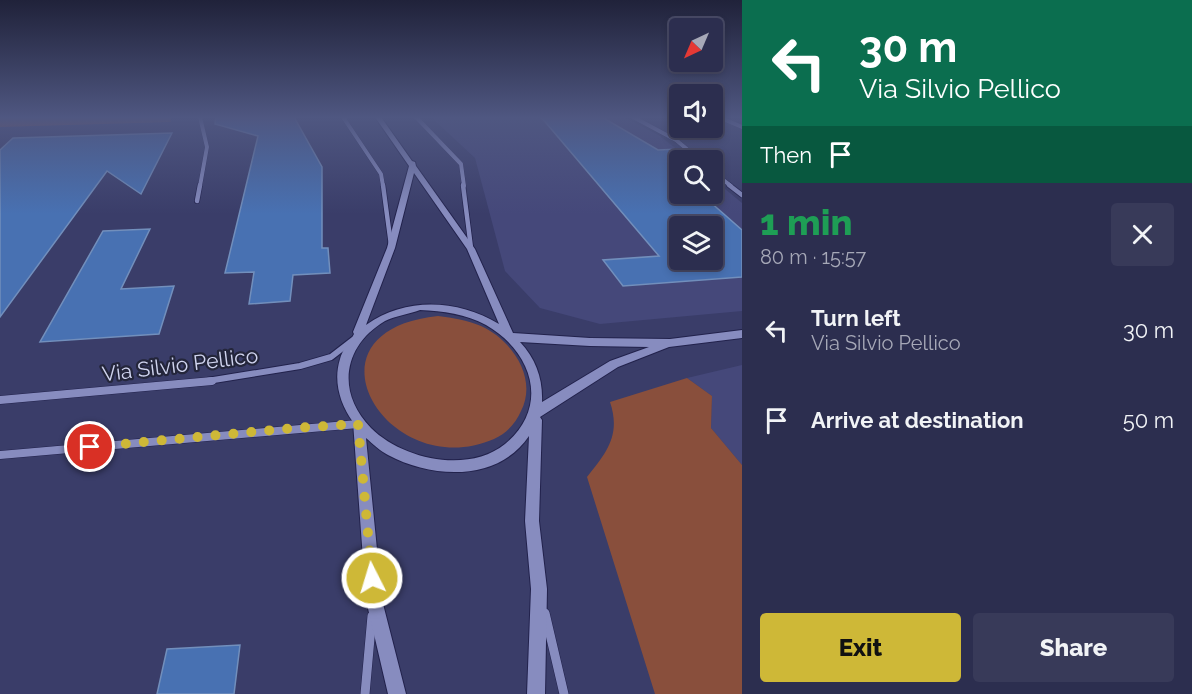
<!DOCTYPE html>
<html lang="en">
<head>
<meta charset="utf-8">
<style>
  body { margin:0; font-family:Raleway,sans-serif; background:#383a59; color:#f1f3f6; height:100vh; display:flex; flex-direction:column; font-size:22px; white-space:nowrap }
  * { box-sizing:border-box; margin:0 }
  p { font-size:20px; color:#a6a8b7 }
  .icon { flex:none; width:33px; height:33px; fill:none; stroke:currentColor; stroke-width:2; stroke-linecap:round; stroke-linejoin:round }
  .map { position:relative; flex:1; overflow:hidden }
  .details { display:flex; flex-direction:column; background:#2c2e4f; width:450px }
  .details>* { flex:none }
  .hud { background:#0b6e4f; color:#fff; overflow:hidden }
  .needle { width:39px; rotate:224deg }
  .controls { position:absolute; left:669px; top:18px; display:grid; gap:12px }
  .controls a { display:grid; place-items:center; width:54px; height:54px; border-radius:6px; background:#2c2e4f; box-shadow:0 3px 9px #0003,0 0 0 2px #484a66; font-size:30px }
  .pin { position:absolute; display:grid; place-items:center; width:51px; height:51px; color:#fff; margin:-26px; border:3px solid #fff; border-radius:50%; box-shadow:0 2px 6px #0007 }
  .me { position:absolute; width:66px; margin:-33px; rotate:355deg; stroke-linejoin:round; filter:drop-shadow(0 0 4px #0008) }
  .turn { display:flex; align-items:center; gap:21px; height:126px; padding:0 18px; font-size:27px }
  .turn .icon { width:78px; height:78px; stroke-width:2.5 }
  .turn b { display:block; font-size:42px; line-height:51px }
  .then { display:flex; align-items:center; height:57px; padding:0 18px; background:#0003; gap:12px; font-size:22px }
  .round { display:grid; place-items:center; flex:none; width:63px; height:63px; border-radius:6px; background:#383a59 }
  .head { display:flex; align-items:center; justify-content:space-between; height:102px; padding:0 18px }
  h1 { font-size:36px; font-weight:800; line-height:45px; color:#1e9e55 }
  .action { display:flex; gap:12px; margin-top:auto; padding:12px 18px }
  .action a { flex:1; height:69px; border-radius:6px; background:#ceb837; color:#111; font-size:24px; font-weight:800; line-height:69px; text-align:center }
  .action a+a { background:#383a59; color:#f1f3f6 }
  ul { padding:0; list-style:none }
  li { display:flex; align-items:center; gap:18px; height:90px; padding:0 18px }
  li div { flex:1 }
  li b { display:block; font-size:22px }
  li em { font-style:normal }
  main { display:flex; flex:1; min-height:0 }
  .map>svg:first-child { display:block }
  .built { fill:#45487a; fill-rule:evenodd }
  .green { fill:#894f3c }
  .building { fill:#4871b2; stroke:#728fbc; stroke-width:1.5; fill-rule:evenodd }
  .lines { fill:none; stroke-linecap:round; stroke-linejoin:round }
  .minor-far4-casing { stroke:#22224c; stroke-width:4.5 }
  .minor-far3-casing { stroke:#22224c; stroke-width:6 }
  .minor-far2-casing { stroke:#22224c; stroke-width:8 }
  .minor-far1-casing { stroke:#22224c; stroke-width:9 }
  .minor-casing { stroke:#22224c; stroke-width:10 }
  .tertiary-casing { stroke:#22224c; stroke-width:2 }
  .minor-far4 { stroke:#878cbf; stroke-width:4 }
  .minor-far3 { stroke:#878cbf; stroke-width:4.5 }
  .minor-far2 { stroke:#878cbf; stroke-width:6 }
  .minor-far1 { stroke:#878cbf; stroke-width:8 }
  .minor { stroke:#878cbf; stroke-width:9 }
  .tertiary { fill:#878cbf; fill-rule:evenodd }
  .route { stroke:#ceb837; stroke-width:10; stroke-dasharray:0 18 }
  .labels { text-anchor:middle; stroke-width:4.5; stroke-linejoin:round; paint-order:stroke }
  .street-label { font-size:21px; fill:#d0d4ef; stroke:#24263b }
</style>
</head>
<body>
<main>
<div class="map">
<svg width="742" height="694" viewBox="0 0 742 694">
  <rect width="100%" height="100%" fill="#3a3d69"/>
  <g class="built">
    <path d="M431,117H624L660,136L690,160H680V194H712L713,179L742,203V311L600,324L540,308L505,271L475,158ZM680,226H712V260H680Z"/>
    <path d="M742,365V465L711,428L712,396L687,378Z"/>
  </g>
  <g class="green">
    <path d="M0,117H171V122L0,127Z"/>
    <path d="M438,316C453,318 467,320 481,326C512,340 538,378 521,411C516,423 506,434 494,439C388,485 294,331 438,316Z"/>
    <path d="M687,378L712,396L711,428L742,465V694H655L587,477C607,452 621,435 610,402Z"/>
  </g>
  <g class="building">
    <path d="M216,117H294L322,167V248H328L330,273L293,275L290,301L249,304L254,272L225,273L258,136L215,124Z"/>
    <path d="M541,117H602L658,150L680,149V194H701L742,230V277L623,286L603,260L659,256ZM680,226H712V260H680Z"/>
    <path d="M172,133L141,194L107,171L0,317V150L13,138Z"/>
    <path d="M150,229L121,289L174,286L159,334L40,342L103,231Z"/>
    <path d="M240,645L234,694H157L167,649Z"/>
  </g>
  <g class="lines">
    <defs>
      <g id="minor-far4">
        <path d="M343,117L381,174L383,186"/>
        <path d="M416,117L461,164L464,186"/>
        <path d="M633,117L676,140L700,160"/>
        <path d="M718,117L742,127"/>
        <path d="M712,171L731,186"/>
        <path d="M200,186L207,147L200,117"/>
      </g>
      <g id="minor-far3">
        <path d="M383,185L391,245"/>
        <path d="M463,185L471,248"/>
        <path d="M729,185L742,195"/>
        <path d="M197,201L200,185"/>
      </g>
      <path id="minor-far2" d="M195,383L300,366L331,357L353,340"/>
      <g id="minor-far1">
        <path d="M0,400L212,381"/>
        <path d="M0,455L358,424"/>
      </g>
      <g id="minor">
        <path d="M545,613L564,694"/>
        <path d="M365,694L372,616"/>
      </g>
      <path id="tertiary" d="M375,117H381L412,161L415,162L416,166L475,249L513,333L590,338L670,339L742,330V338L669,347L618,367L540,417L542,420L539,521L547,589L545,694H527L531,589L525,521L529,436C498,482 433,479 388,455C380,451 373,444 366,438L382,600L406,694H388L366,600L353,422C340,404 333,381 340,359C342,350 350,342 354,334L353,332L387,248L409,166ZM414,173L467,249L499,324C457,299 406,297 366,325L395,248ZM420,310C443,311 466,314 486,325C533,352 550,407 505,444C468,474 402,459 371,428C336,392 343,346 385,321C395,316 409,314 420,310ZM520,342L590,346L649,347L610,361L542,402C543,379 536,359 520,342Z"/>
    </defs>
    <use href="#minor-far4" class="minor-far4-casing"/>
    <use href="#minor-far3" class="minor-far3-casing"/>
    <use href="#minor-far2" class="minor-far2-casing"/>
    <use href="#minor-far1" class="minor-far1-casing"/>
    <use href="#minor" class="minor-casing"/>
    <use href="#tertiary" class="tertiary-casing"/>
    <use href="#minor-far4" class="minor-far4"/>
    <use href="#minor-far3" class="minor-far3"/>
    <use href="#minor-far2" class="minor-far2"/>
    <use href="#minor-far1" class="minor-far1"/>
    <use href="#minor" class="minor"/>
    <use href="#tertiary" class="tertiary"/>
  </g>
  <linearGradient id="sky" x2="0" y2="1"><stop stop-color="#20223a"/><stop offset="0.55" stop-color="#4f5781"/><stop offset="1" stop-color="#4f5781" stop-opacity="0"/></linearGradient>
  <rect width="742" height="214" fill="url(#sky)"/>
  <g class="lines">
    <path class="route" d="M90,447L295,428L358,424L372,578"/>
  </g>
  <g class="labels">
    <g class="street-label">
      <text transform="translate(180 365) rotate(-7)" y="7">Via Silvio Pellico</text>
    </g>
  </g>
</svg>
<div class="controls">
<a><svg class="needle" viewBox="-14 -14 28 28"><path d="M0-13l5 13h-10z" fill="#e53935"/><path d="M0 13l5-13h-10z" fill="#a6a8b7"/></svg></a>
<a><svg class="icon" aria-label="sound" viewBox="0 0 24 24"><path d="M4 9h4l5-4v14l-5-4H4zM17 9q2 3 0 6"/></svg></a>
<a><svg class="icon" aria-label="search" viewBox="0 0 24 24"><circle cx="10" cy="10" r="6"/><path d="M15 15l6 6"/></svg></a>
<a><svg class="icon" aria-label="layers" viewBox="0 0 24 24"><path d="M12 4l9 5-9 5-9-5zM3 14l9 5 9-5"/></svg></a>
</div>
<div class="pin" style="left:90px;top:447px;background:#d93025"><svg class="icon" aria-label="arrive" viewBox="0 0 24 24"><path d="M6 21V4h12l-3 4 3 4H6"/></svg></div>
<svg class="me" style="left:372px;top:578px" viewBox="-20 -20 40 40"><circle r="17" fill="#ceb837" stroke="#fff" stroke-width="3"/><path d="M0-11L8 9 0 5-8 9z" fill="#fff"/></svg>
</div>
<section class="details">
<div class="hud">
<div class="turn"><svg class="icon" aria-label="left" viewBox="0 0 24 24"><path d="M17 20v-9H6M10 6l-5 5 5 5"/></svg><div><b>30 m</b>Via Silvio Pellico</div></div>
<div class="then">Then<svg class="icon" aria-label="arrive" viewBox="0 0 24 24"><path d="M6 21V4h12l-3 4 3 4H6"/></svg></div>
</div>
<div class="head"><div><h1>1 min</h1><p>80 m · 15:57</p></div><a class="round"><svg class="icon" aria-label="close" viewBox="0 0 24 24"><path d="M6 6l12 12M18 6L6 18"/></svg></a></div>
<ul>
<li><svg class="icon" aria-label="left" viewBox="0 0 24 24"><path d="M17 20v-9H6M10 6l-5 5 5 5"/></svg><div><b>Turn left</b><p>Via Silvio Pellico</p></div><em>30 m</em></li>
<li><svg class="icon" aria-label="arrive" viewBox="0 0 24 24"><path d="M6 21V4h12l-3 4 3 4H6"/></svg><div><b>Arrive at destination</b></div><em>50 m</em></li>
</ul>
<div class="action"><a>Exit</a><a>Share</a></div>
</section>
</main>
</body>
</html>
